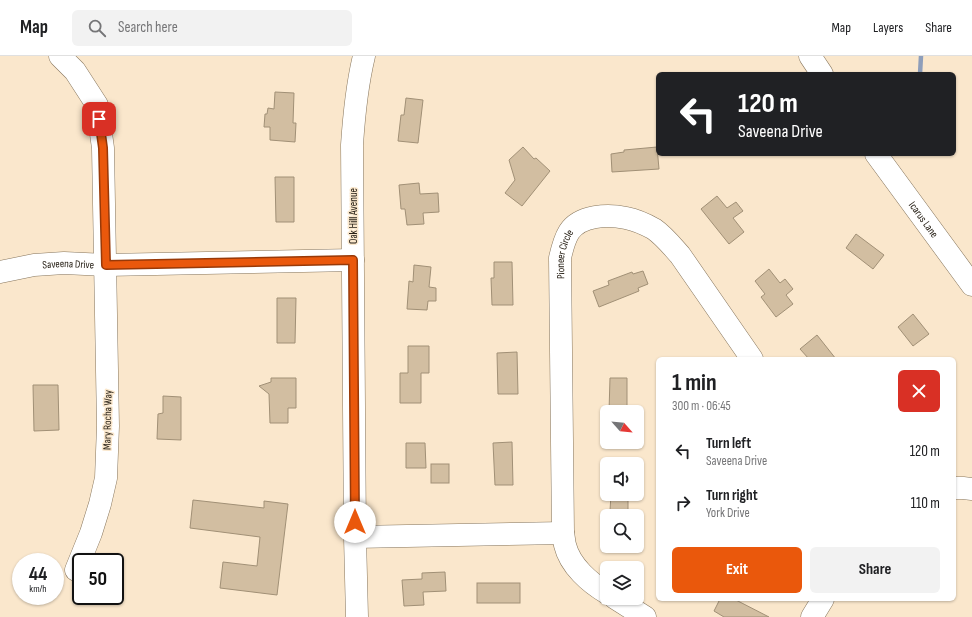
<!DOCTYPE html>
<html lang="en">
<head>
<meta charset="utf-8">
<style>
  body { margin:0; font-family:"Sofia Sans Condensed",sans-serif; background:#f2f2f2; color:#202124; height:100vh; display:flex; flex-direction:column; font-size:15px; white-space:nowrap }
  * { box-sizing:border-box; margin:0 }
  p { font-size:13px; color:#757577 }
  .icon { flex:none; width:22px; height:22px; fill:none; stroke:currentColor; stroke-width:2; stroke-linecap:round; stroke-linejoin:round }
  .map { position:relative; flex:1; overflow:hidden }
  .panel { position:absolute; left:656px; top:301px; width:300px; height:244px; display:flex; flex-direction:column; background:#fff; border-radius:6px; box-shadow:0 1px 3px #0004 }
  .panel>* { flex:none }
  .banner { position:absolute; left:656px; top:16px; width:300px; height:84px; border-radius:6px; box-shadow:0 1px 3px #0004; background:#202124; color:#fff; overflow:hidden }
  .needle { width:26px; rotate:117deg }
  .fabs { position:absolute; left:600px; top:349px; display:grid; gap:8px }
  .fabs a { display:grid; place-items:center; width:44px; height:44px; border-radius:6px; background:#fff; box-shadow:0 1px 3px #0004; font-size:20px }
  .speed { position:absolute; left:12px; top:497px; display:flex; gap:8px; font-size:20px; font-weight:700; text-align:center }
  .speed>* { display:grid; place-content:center; width:52px; height:52px; border-radius:50%; background:#fff; box-shadow:0 1px 3px #0004; line-height:1 }
  .speed small { font-size:10px; font-weight:400 }
  .speed .limit { border:2px solid #111; border-radius:6px; background:#fff; color:#111 }
  .pin { position:absolute; display:grid; place-items:center; width:34px; height:34px; color:#fff; margin:-17px; border-radius:8px; box-shadow:0 2px 6px #0006 }
  .me { position:absolute; width:44px; margin:-22px; rotate:0deg; stroke-linejoin:round; filter:drop-shadow(0 0 3px #0008) }
  .turn { display:flex; align-items:center; gap:14px; height:84px; padding:0 16px; font-size:18px }
  .turn .icon { width:52px; height:52px; stroke-width:2.5 }
  .turn b { display:block; font-size:28px; line-height:34px }
  .round { display:grid; place-items:center; flex:none; width:42px; height:42px; border-radius:6px; background:#f2f2f2 }
  .headline { display:flex; align-items:center; justify-content:space-between; height:68px; padding:0 16px }
  h1 { font-size:24px; font-weight:700; line-height:30px }
  .cta { display:flex; gap:8px; margin-top:auto; padding:8px 16px }
  .cta a { flex:1; height:46px; border-radius:6px; background:#ea580c; color:#fff; font-size:16px; font-weight:700; line-height:46px; text-align:center }
  .cta a+a { background:#f2f2f2; color:#202124 }
  ul { padding:0; list-style:none }
  li { display:flex; align-items:center; gap:12px; height:52px; padding:0 16px }
  li div { flex:1 }
  li b { display:block; font-size:15px }
  li em { font-style:normal }
  header { display:flex; align-items:center; gap:24px; box-sizing:border-box; height:56px; padding:0 20px; background:#fff; border-bottom:1px solid #e0e0e0 }
  header strong { font-size:19px }
  nav { display:flex; gap:22px; margin-inline-start:auto; font-size:14px }
  .search { width:280px; height:36px; background:#f2f2f2; display:flex; align-items:center; gap:10px; box-sizing:border-box; padding:0 14px; border-radius:6px; color:#757577; font-size:15px }
  .map>svg:first-child { display:block }
  .lines { fill:none; stroke-linecap:round; stroke-linejoin:round }
  .stream { stroke:#8e9eba; stroke-width:4.5 }
  .building { fill:#d2bea1; stroke:#a19076 }
  .minor-casing { stroke:#87765d; stroke-width:23 }
  .major-casing { stroke:#87765d; stroke-width:23 }
  .minor { stroke:#fff; stroke-width:22 }
  .major { stroke:#fff; stroke-width:22 }
  .route-casing { stroke:#983908; stroke-width:10 }
  .route { stroke:#ea580c; stroke-width:7 }
  .labels { text-anchor:middle; stroke-width:3; stroke-linejoin:round; paint-order:stroke }
  .street-label { font-size:11px; fill:#292218; stroke:#fae7cc }
</style>
</head>
<body>
<header>
<strong>Map</strong>
<div class="search"><svg class="icon" aria-label="search" viewBox="0 0 24 24"><circle cx="10" cy="10" r="6"/><path d="M15 15l6 6"/></svg>Search here</div>
<nav><a>Map</a><a>Layers</a><a>Share</a></nav>
</header>
<div class="map">
<svg width="972" height="561" viewBox="0 0 972 561">
  <rect width="100%" height="100%" fill="#fae7cc"/>
  <g class="lines">
    <path class="stream" d="M920,18L921,0"/>
  </g>
  <g class="building">
    <path d="M275,36L294,37L293,67H296L295,86L270,84V71H264L265,58H267L268,52L274,53Z"/>
    <path d="M406,42L423,44L418,87L398,85L401,59H404Z"/>
    <path d="M523,91L534,103L536,102L550,115L522,150L505,137L515,124L509,104Z"/>
    <path d="M657,91L659,113L612,116L611,98L624,96V94Z"/>
    <path d="M275,121H294V166H276Z"/>
    <path d="M419,127L420,138L438,137L439,156L423,157L424,168L407,169L405,153H401L399,129Z"/>
    <path d="M717,140L727,152L736,146L743,155L733,162L744,176L729,188L701,153Z"/>
    <path d="M856,178L884,199L873,213L846,192Z"/>
    <path d="M494,206H512L513,249H492L491,222H494Z"/>
    <path d="M414,209L431,211L429,231L436,232V245H428L427,254L407,253L409,225L413,226Z"/>
    <path d="M769,213L780,227L785,223L793,233L786,239L793,248L776,261L761,241L765,238L755,225Z"/>
    <path d="M643,215L648,228L638,232L639,235L599,251L593,235L609,229L608,225L632,216L633,218Z"/>
    <path d="M277,242H296L295,287H277Z"/>
    <path d="M913,258L929,278L913,290L898,271Z"/>
    <path d="M817,279L836,303H809L800,293Z"/>
    <path d="M408,290H429V317H421V347H400V317H408Z"/>
    <path d="M517,296L518,338H498L497,297Z"/>
    <path d="M271,322H296V352H288V367H270L269,338L259,330L271,326Z"/>
    <path d="M610,322H627V356H609Z"/>
    <path d="M33,329H58L59,374L34,375Z"/>
    <path d="M163,340L181,341V384L157,383L158,358L163,357Z"/>
    <path d="M512,386L513,429H495L493,387Z"/>
    <path d="M406,387H425L426,412H406Z"/>
    <rect x="431" y="408" width="18" height="19"/>
    <path d="M611,438H628V455H610Z"/>
    <path d="M193,444L264,452V445L288,448L277,539L220,532L223,506L257,510L260,481L190,472Z"/>
    <path d="M445,516L446,535L423,536L424,549L404,550L402,524L422,523V517Z"/>
    <rect x="477" y="527" width="43" height="20"/>
    <path d="M720,543H734L769,561H724L714,555Z"/>
  </g>
  <g class="lines">
    <defs>
      <g id="minor">
        <path d="M60,0L75,15L97,49L103,92L108,370L106,422L100,448L91,477L76,514"/>
        <path d="M810,0L822,18"/>
        <path id="s1" d="M876,98L972,229"/>
        <path id="s2" d="M0,216L34,209L64,207L106,209L353,204"/>
        <path d="M954,432H963L972,433"/>
        <path d="M355,481L563,477"/>
        <path id="s3" d="M607,537C590,527 570,510 565,489C564,485 564,481 563,477L560,202C562,193 564,184 569,176C580,159 608,158 626,162C636,164 645,168 654,173C664,180 672,190 680,199L752,303"/>
        <path d="M615,542L645,561"/>
        <path d="M812,561L823,543"/>
      </g>
      <path id="major" d="M357,561L355,481L352,89C354,59 357,29 364,0"/>
    </defs>
    <use href="#minor" class="minor-casing"/>
    <use href="#major" class="major-casing"/>
    <use href="#minor" class="minor"/>
    <use href="#major" class="major"/>
  </g>
  <g class="lines">
    <defs>
      <path id="route" d="M99,63L103,92L106,209L353,204L355,466"/>
    </defs>
    <use href="#route" class="route-casing"/>
    <use href="#route" class="route"/>
  </g>
  <g class="labels">
    <g class="street-label">
      <text transform="translate(353 160) rotate(-90)" y="4">Oak Hill Avenue</text>
      <text dy="4" stroke="none"><textPath href="#s1" startOffset="81">Icarus Lane</textPath></text>
      <text dy="4" stroke="none"><textPath href="#s3" startOffset="357">Pioneer Circle</textPath></text>
      <text dy="4" stroke="none"><textPath href="#s2" startOffset="69">Saveena Drive</textPath></text>
      <text transform="translate(107 364) rotate(-89)" y="4">Mary Rocha Way</text>
    </g>
  </g>
</svg>
<div class="fabs">
<a><svg class="needle" viewBox="-14 -14 28 28"><path d="M0-13l5 13h-10z" fill="#e53935"/><path d="M0 13l5-13h-10z" fill="#757577"/></svg></a>
<a><svg class="icon" aria-label="sound" viewBox="0 0 24 24"><path d="M4 9h4l5-4v14l-5-4H4zM17 9q2 3 0 6"/></svg></a>
<a><svg class="icon" aria-label="search" viewBox="0 0 24 24"><circle cx="10" cy="10" r="6"/><path d="M15 15l6 6"/></svg></a>
<a><svg class="icon" aria-label="layers" viewBox="0 0 24 24"><path d="M12 4l9 5-9 5-9-5zM3 14l9 5 9-5"/></svg></a>
</div>
<div class="speed"><div>44<small>km/h</small></div><div class="limit">50</div></div>
<div class="pin" style="left:99px;top:63px;background:#d93025"><svg class="icon" aria-label="arrive" viewBox="0 0 24 24"><path d="M6 21V4h12l-3 4 3 4H6"/></svg></div>
<svg class="me" style="left:355px;top:466px" viewBox="-20 -20 40 40"><circle r="19" fill="#fff"/><path d="M0-13L10 11 0 6-10 11z" fill="#ea580c"/></svg>
<div class="banner">
<div class="turn"><svg class="icon" aria-label="left" viewBox="0 0 24 24"><path d="M17 20v-9H6M10 6l-5 5 5 5"/></svg><div><b>120 m</b>Saveena Drive</div></div>
</div>
<section class="panel">
<div class="headline"><div><h1>1 min</h1><p>300 m · 06:45</p></div><a class="round" style="background:#d93025;color:#fff"><svg class="icon" aria-label="close" viewBox="0 0 24 24"><path d="M6 6l12 12M18 6L6 18"/></svg></a></div>
<ul>
<li><svg class="icon" aria-label="left" viewBox="0 0 24 24"><path d="M17 20v-9H6M10 6l-5 5 5 5"/></svg><div><b>Turn left</b><p>Saveena Drive</p></div><em>120 m</em></li>
<li><svg class="icon" aria-label="right" viewBox="0 0 24 24"><path d="M7 20v-9h11M14 6l5 5-5 5"/></svg><div><b>Turn right</b><p>York Drive</p></div><em>110 m</em></li>
</ul>
<div class="cta"><a>Exit</a><a>Share</a></div>
</section>
</div>
</body>
</html>
